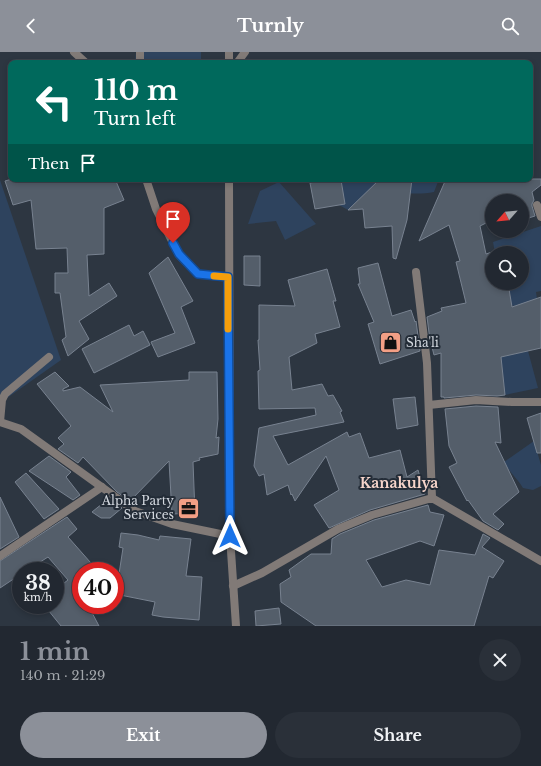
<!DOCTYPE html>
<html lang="en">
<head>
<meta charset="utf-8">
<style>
  body { margin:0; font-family:"Libre Baskerville",serif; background:#2a3039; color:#f1f3f6; height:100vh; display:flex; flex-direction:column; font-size:15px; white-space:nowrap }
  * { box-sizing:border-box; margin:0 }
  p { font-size:13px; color:#a2a6ab }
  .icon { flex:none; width:22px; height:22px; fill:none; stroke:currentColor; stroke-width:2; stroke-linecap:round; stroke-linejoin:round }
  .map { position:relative; height:574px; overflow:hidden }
  .side { display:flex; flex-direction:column; background:#222831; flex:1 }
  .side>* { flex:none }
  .banner { position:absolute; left:8px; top:8px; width:525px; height:122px; border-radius:8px; box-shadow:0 2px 6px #0003,0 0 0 1px #3f444d; background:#00695c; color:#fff; overflow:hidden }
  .needle { width:26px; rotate:243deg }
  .buttons { position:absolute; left:485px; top:142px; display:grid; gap:8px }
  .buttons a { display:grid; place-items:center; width:44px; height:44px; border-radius:50%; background:#222831; box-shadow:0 2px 6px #0003,0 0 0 1px #3f444d; font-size:20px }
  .speed { position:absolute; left:12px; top:510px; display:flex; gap:8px; font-size:20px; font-weight:700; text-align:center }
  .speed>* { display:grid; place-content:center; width:52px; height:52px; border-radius:50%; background:#222831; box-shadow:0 2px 6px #0003,0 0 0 1px #3f444d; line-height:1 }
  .speed small { font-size:10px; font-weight:400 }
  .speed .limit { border:6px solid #d22; background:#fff; color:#111 }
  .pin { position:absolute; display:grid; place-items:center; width:34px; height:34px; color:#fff; margin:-41px -17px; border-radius:50% 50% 50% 0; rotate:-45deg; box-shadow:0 0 4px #0007 }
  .pin .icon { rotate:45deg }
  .me { position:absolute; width:44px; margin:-22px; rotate:0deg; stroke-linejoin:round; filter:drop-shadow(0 0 3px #0008) }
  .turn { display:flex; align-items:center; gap:14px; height:84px; padding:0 20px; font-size:18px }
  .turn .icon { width:52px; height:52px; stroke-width:2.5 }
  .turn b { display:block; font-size:28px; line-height:34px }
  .then { display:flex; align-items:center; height:38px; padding:0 20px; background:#0003; gap:8px; font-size:15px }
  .round { display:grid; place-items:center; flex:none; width:42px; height:42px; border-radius:21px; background:#2a3039 }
  .overview { display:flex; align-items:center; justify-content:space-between; height:68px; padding:0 20px }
  h1 { font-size:24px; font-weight:800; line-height:30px; color:#8c9099 }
  .action { display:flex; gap:8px; margin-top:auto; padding:8px 20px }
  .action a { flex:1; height:46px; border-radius:24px; background:#8c9099; color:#fff; font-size:16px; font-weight:800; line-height:46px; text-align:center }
  .action a+a { background:#2a3039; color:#f1f3f6 }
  header { display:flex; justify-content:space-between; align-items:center; height:52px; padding:0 20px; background:#8c9099; color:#fff; font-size:18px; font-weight:800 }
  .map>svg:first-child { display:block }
  .green { fill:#2e435e }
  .building { fill:#545e6a; stroke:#788290 }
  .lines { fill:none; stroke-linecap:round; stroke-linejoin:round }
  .service { stroke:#817a77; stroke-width:8 }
  .minor { stroke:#817a77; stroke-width:8 }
  .tertiary { stroke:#817a77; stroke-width:8 }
  .route-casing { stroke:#114b97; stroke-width:10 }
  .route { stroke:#1a73e8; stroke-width:7 }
  .slow { stroke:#f59e0b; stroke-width:7 }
  .labels { text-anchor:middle; stroke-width:4; stroke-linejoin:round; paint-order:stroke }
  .poi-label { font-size:12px; fill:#d2d7de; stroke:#232c37; text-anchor:start }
  .quarter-label { font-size:14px; font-weight:bold; fill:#f5d4ca; stroke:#232c37 }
</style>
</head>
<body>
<header><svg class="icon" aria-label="back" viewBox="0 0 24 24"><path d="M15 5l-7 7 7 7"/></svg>Turnly<svg class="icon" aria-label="search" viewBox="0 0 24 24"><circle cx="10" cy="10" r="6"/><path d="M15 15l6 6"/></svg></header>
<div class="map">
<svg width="541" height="574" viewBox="0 0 541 574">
  <rect width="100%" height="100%" fill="#2d3641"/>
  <g class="green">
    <path d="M136,0H201V11H135Z"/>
    <path d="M335,127H439L434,140C413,144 394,140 374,133L348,158L339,153L337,141L343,139L341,129L335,130Z"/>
    <path d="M0,128L61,308L0,351Z"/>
    <path d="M279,130L316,172L285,188L276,169L248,172L260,139Z"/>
    <path d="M541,174V239L536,240L537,247L514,254L511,253L510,241L503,238V231H522V201H495L493,190Z"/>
    <path d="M528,299L538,336L505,343L501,305Z"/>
    <path d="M534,389L541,413V434L533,438L523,436C518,427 509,420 504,410Z"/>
  </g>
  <g class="building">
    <path d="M12,127L52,128V127H115L124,148L104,156V202L87,203L89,244L109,231L117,244L79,269L89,287L68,304L62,288L66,285L60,241H55V221H68L67,196L36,197L31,148L13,153L5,129Z"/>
    <path d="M333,127H335V130L341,128L345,152L315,157L310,131Z"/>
    <path d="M380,127H412L407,168L396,207L393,206L392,174L365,176L363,157L348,158Z"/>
    <path d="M446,127H541V133L532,140L534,148L532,152V154L535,164L522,168V149H492V168L480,174L486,202L492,200V231H508L512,255L541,245V296L501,305L505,343L497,344L476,343L444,346V345H441V301L434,303L432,295L431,296L427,265L442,259L441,256L466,251L456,210L460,209L449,173L419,189Z"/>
    <path d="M244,204H260V234L244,233Z"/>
    <path d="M168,205L193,249L181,255L195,291L158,305L151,290L175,281L149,221Z"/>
    <path d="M378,211L392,264L411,258L415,270L416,269L420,299L380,312L368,272L374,270L358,232H360L358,216Z"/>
    <path d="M327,217L336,249H333L340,275L315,282L317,291L289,305L292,338L322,332L328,344L333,343L342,359L340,360L344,370L273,384L288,413L347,380L349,385L360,381L369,406L400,398L407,425L418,418L425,442L370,458L329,476L314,453L339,438L326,404L295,449L292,442L291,443L288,433L267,443L264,422L259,424L254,414L259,376L316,363L315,356L259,357L258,319L260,318L258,288H259V253L295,254L288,228Z"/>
    <path d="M129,273L134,284L143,279L150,293L94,321L82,297Z"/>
    <path d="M55,320L69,334L63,337V339L80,335L113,360L100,333L189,328V320H217L218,367L216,386L219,385L218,402L199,406L200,408L193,410L195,461L172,462L169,409L130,449L117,440L83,405L78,411L58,397L64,392L58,386L71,374L37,332Z"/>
    <path d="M415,345L418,373L397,377L393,347Z"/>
    <path d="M476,354L498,355L501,391L495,390L519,440L493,462L504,472L498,478L483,469L468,448L467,449L449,415L457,411L449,394L445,357Z"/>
    <path d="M541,361V401H537L527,366Z"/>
    <path d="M49,404L71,420L66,425L80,443L73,448L29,419Z"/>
    <path d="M26,421L59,457L44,467L15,430Z"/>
    <path d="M0,445L19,485L0,497Z"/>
    <path d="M108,447L122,456L110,466H101L92,460Z"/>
    <path d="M428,453L430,460L444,463L434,494L420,489L366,508L382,535L406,528L430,533L439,498L475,503L483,482L490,486L482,495L504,509L493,526L489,524L474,574H316L281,550L280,532L291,525L289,518L311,502H331L332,487L340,482L374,468Z"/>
    <path d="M67,465L77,477L68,485L98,519H81V553H88L99,574H61L44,553H55V538L68,528L48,505L26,519H21V522L0,536V509Z"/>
    <path d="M121,481L138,483L159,488L160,484L191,487L186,524L202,525L199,568L163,565L152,563L155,550L115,542V521L119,522L123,496L119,495Z"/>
    <path d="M279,556L281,572L256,574L255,559Z"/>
  </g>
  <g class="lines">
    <g class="service">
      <path d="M74,0L86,11"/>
      <path d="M140,11V0"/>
      <path d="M146,127L156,157L179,203L198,222L229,225"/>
    </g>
    <g class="minor">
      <path d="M237,11L245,0"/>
      <path d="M537,153L541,165"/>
      <path d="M416,220L427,311L432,446"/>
      <path d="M429,353L476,348L512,350H541"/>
      <path d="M0,370L21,377L135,459L172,472L230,484"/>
      <path d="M0,370L2,348L5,342L49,305"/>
      <path d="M0,504L102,435"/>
      <path d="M233,534L262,521L338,477L372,463L432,446L541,509"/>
    </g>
    <g class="tertiary">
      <path d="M229,11V0"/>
      <path d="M229,127L230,484L236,574"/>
    </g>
  </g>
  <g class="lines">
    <defs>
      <path id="route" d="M173,191L179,202L198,222L228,225L230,484"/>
    </defs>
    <use href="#route" class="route-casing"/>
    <use href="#route" class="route"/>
    <path class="slow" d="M214,224L228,225V277"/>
  </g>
  <defs>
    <symbol id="shop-square" viewBox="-11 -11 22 22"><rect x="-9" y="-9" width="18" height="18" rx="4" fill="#f39f85" stroke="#232c37"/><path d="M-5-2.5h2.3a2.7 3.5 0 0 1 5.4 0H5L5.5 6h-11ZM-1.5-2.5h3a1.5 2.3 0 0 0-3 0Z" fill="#111"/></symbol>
    <symbol id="office-square" viewBox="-11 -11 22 22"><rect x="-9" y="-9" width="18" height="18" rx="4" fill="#f39f85" stroke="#232c37"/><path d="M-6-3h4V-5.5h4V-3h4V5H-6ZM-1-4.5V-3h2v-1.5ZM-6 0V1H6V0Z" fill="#111"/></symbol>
  </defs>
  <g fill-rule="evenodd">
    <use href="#shop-square" x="378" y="278" width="25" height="25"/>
    <use href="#office-square" x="176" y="444" width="25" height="25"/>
  </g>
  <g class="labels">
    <g class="poi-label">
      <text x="406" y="295">Sha'li</text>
      <text x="174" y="453" text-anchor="end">Alpha Party<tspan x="174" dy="14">Services</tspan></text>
    </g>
    <g class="quarter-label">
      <text x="399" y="436">Kanakulya</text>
    </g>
  </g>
</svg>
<div class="buttons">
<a><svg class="needle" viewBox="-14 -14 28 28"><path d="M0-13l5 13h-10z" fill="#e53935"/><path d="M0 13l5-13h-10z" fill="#a2a6ab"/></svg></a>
<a><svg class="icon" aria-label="search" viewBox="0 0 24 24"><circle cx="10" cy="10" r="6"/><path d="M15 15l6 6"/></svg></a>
</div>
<div class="speed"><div>38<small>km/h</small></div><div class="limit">40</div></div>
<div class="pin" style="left:173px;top:191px;background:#d93025"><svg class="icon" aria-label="arrive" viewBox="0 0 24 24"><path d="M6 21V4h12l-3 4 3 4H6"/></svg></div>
<svg class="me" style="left:230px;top:484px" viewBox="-20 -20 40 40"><path d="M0-17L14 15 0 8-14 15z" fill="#1a73e8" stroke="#fff" stroke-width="4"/></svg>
<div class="banner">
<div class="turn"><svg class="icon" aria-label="left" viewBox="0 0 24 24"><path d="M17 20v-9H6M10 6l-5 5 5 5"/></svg><div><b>110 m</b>Turn left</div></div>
<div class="then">Then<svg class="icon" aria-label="arrive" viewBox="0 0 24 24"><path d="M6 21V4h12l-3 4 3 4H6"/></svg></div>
</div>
</div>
<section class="side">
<div class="overview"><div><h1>1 min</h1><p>140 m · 21:29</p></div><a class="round"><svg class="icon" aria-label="close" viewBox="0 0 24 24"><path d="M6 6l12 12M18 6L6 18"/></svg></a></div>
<div class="action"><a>Exit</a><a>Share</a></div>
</section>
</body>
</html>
